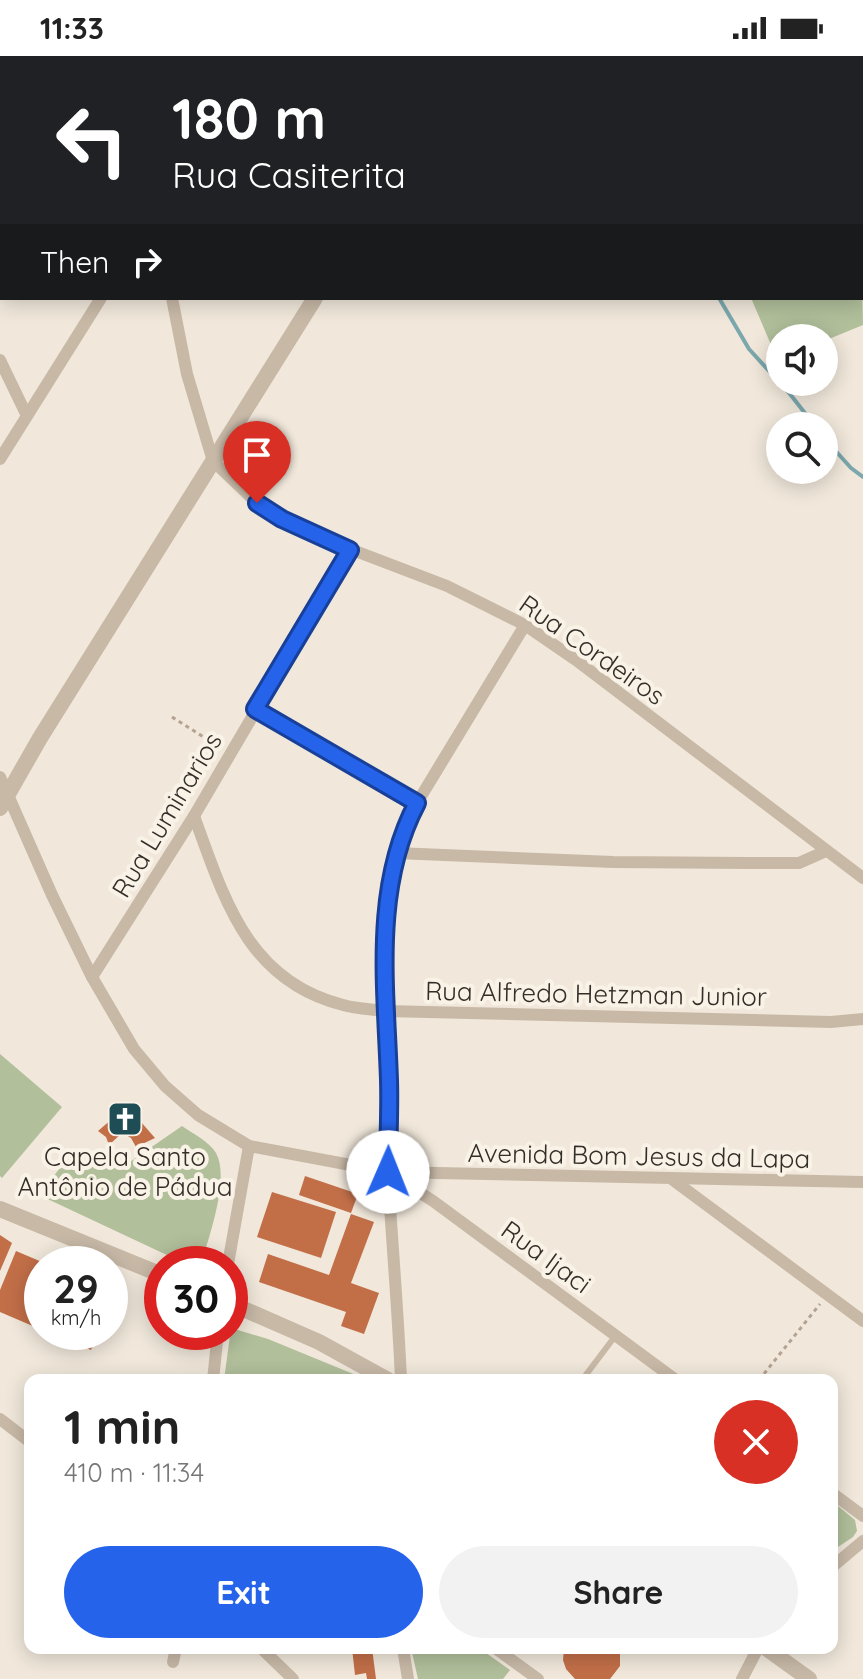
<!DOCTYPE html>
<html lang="en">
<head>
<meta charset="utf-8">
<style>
  body { margin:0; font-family:Quicksand,sans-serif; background:#f2f2f2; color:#222; height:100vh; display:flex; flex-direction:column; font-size:30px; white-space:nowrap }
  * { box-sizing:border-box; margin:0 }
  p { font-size:26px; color:#767676 }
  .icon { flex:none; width:44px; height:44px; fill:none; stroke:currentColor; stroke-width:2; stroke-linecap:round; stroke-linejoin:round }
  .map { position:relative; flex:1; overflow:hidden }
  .details { position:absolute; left:24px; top:1318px; width:814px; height:280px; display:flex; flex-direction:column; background:#fff; border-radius:16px; box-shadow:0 4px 20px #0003 }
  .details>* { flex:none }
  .banner { position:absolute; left:0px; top:0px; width:864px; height:244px; box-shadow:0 4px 20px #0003; background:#202124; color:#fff; overflow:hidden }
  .buttons { position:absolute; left:766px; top:268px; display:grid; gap:16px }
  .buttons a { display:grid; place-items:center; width:72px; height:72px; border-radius:50%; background:#fff; box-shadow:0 4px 20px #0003; font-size:40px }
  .speed { position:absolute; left:24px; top:1190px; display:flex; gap:16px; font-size:40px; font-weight:700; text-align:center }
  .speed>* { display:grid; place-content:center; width:104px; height:104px; border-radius:50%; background:#fff; box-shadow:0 4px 20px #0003; line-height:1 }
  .speed small { font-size:20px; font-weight:400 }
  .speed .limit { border:12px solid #d22; background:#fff; color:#111 }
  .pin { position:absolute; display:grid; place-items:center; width:68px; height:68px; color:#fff; margin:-82px -34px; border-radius:50% 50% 50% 0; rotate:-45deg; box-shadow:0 0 8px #0007 }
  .pin .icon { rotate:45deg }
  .me { position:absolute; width:88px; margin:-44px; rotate:1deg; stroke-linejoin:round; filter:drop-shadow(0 0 6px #0008) }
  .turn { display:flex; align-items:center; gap:28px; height:168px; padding:0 40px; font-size:36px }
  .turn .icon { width:104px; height:104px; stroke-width:2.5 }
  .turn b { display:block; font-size:56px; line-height:68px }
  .then { display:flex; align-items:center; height:76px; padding:0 40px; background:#0003; gap:16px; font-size:30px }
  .round { display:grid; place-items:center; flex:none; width:84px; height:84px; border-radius:42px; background:#f2f2f2 }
  .summary { display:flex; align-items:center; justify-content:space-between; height:136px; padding:0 40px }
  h1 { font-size:48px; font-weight:700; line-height:60px }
  .cta { display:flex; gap:16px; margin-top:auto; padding:16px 40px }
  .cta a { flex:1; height:92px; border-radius:48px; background:#2563eb; color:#fff; font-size:32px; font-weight:700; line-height:92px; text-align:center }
  .cta a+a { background:#f2f2f2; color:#222 }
  .status { display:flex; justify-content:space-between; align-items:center; height:56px; padding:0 40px; background:#fff; direction:ltr }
  .status svg { height:22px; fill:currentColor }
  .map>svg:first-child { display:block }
  .green { fill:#b1bf9b }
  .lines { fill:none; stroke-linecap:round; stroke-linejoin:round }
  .stream { stroke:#7ba7ad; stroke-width:4 }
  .building { fill:#c26f48 }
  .path { stroke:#b4a392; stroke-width:3; stroke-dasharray:4 4; stroke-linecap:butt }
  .service { stroke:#c8b9a7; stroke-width:6 }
  .minor { stroke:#c8b9a7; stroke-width:12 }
  .tertiary { stroke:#c8b9a7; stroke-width:16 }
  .route-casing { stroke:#184099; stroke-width:20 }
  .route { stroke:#2563eb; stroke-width:14 }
  .labels { text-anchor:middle; stroke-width:8; stroke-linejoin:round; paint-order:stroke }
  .street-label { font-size:26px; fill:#352d28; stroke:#f9f2e7 }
  .poi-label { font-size:26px; fill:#352d28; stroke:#f9f2e7 }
</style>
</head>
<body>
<div class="status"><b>11:33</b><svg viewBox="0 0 49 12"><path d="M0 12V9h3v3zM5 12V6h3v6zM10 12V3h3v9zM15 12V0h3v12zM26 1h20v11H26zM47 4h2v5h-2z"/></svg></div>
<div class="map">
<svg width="863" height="1623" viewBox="0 0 863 1623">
  <rect width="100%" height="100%" fill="#f1e8db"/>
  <g class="green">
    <path d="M862,222L863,269L824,285V282H780L778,305L751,242H862Z"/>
    <path d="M0,998L62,1051L2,1122L0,1120Z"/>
    <path d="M182,1070C192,1077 210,1086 216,1097C230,1122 209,1181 201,1208H186L39,1139L63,1108H127Z"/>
    <path d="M231,1272L268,1283L368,1324H224Z"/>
    <path d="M832,1445L855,1464L857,1475L853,1481L832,1495Z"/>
    <path d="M411,1592H479L510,1614L503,1623H418Z"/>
  </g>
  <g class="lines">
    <g class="stream">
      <path d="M620,0L621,2"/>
      <path d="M719,242L749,293L790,338L815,370"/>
      <path d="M824,382L851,412L863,421"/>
    </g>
  </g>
  <g class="building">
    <path d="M127,1050L155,1082L136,1091L131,1082L122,1077L109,1089L106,1081L98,1075Z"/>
    <path d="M305,1120L358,1138L351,1157L299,1139Z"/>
    <path d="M272,1136L336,1156L321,1202L257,1181Z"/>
    <path d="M351,1158L374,1166L351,1227L379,1237L364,1278L341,1270L346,1256L259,1226L268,1198L329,1219Z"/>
    <path d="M0,1179L12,1187L0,1215Z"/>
    <path d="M16,1195L42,1206V1274L0,1256V1234Z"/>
    <path d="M48,1276H98L91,1294Z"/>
    <path d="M352,1592H372L376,1623H367L366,1617L355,1619Z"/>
    <path d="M564,1592H620V1610L610,1623H575L566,1613L563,1604Z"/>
  </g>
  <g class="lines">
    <g class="path">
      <path d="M172,661L221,692"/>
      <path d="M759,1324L820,1248"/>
    </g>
    <g class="service">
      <path d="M257,654L417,747"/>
      <path d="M582,1324L616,1279"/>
    </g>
    <g class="minor">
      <path d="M127,0V2"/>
      <path d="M817,0L818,2"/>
      <path d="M60,2L63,0"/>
      <path d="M250,2L251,0"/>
      <path d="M0,48L2,46"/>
      <path d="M862,191L863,194"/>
      <path d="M172,242L187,318L213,405L257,447L282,463L316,480L447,530L525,569L576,604L863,822"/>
      <path d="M0,304L27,360"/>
      <path d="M0,403L101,242"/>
      <path d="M0,721L52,839L92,921L134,993L165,1030L198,1059L249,1090L388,1116L863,1126"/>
      <path d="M194,760C224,842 247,925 343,949C356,953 372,953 386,955L831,966L863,963"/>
      <path d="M396,797L613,806L747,807H799L826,795"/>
      <path d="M92,921L194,760L350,494"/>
      <path d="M391,1118L433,1145L676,1324"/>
      <path d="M673,1124L863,1265"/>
      <path d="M228,1208L249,1090"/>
      <path d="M213,1324L218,1276"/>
      <path d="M401,1324C398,1255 392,1187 388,1118C387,1088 390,1057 389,1027C388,932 371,834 417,747L525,569"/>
      <path d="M0,1363L30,1386"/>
      <path d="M832,1437L863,1460"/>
      <path d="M832,1511L863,1485"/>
      <path d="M261,1592L293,1623"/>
      <path d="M403,1592L408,1623"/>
      <path d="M495,1592L538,1623"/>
      <path d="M173,1606L176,1592"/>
      <path d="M742,1623L758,1592"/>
    </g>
    <g class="tertiary">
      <path d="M397,0V2"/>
      <path d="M0,752L40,682L315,242"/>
      <path d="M0,1153L162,1219"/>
      <path d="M230,1247L319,1286L388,1324"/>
      <path d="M766,1592L809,1623"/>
    </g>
  </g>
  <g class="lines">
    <defs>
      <path id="route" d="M257,447L282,463L350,494L255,653L417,747C372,832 386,931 389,1024C390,1054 388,1085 388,1116"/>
    </defs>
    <use href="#route" class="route-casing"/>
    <use href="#route" class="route"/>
  </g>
  <defs>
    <symbol id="church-square" viewBox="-11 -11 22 22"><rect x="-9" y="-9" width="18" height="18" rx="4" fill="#1f4d55" stroke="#f9f2e7"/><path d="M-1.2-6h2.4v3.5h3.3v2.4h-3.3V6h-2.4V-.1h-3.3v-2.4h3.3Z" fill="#fff"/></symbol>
  </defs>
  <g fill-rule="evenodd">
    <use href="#church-square" x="105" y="1043" width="40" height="40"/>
  </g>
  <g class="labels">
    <g class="street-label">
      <text transform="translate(592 594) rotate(35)" y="9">Rua Cordeiros</text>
      <text transform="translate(167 759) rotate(-59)" y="9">Rua Luminarios</text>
      <text transform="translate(596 938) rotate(1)" y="9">Rua Alfredo Hetzman Junior</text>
      <text transform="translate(639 1100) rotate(1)" y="9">Avenida Bom Jesus da Lapa</text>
      <text transform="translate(546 1201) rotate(36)" y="9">Rua Ijaci</text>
    </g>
    <g class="poi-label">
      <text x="125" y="1110">Capela Santo<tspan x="125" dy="30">Antônio de Pádua</tspan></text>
    </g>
  </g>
</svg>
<div class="buttons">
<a><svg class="icon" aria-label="sound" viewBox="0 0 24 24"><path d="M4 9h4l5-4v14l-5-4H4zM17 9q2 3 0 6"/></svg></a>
<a><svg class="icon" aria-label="search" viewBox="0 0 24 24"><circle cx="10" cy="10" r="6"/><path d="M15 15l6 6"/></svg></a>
</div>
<div class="speed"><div>29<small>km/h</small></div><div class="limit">30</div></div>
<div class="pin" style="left:257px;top:447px;background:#d93025"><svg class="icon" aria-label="arrive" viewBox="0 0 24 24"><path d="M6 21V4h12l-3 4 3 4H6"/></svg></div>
<svg class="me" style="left:388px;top:1116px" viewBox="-20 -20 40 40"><circle r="19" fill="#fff"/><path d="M0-13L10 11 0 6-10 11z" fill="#2563eb"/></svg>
<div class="banner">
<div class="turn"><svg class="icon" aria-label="left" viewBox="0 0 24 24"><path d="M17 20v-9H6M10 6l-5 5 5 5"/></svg><div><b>180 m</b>Rua Casiterita</div></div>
<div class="then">Then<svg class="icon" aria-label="right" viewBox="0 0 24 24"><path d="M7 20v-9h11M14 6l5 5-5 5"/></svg></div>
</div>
<section class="details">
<div class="summary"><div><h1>1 min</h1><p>410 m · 11:34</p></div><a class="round" style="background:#d93025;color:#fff"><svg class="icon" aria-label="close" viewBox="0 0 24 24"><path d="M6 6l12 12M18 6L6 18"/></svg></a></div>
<div class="cta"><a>Exit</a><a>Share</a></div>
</section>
</div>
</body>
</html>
